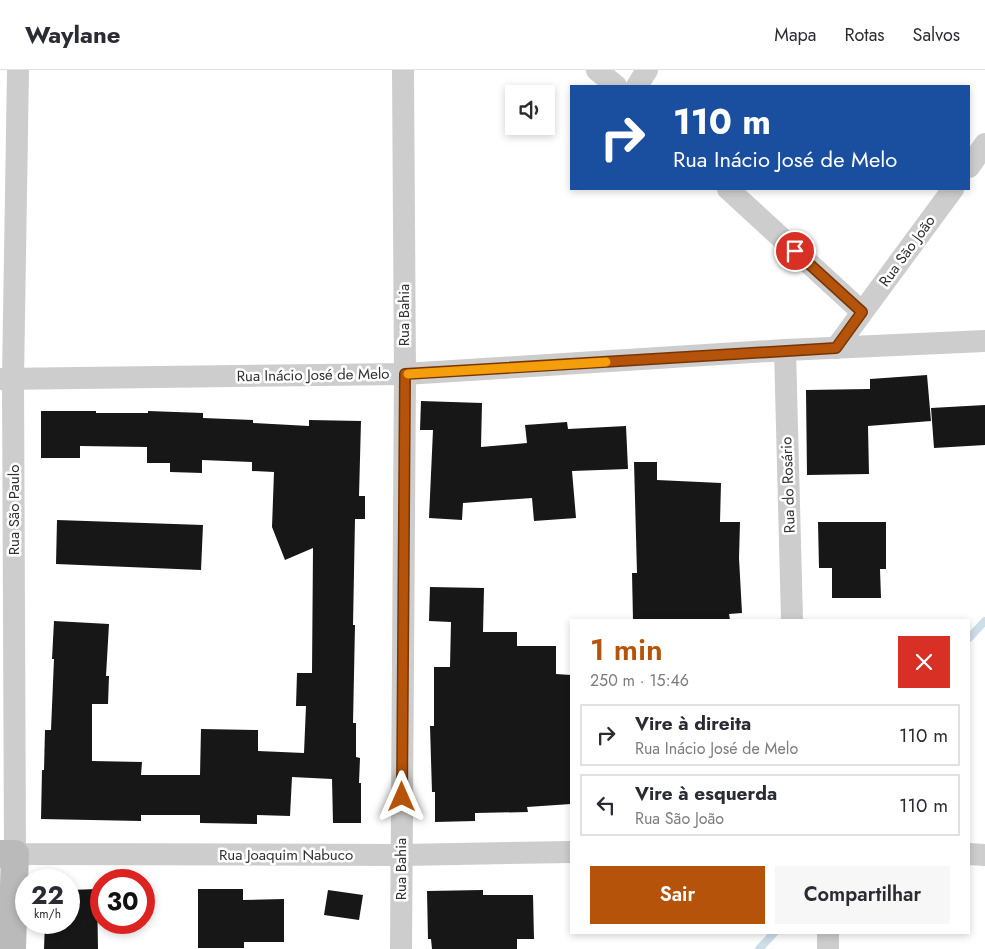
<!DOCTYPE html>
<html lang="pt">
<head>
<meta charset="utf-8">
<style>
  body { margin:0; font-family:Jost,sans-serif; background:#f7f7f7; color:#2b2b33; height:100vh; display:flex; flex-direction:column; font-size:19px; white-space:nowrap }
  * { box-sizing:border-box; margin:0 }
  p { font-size:16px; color:#7c7c81 }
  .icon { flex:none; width:28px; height:28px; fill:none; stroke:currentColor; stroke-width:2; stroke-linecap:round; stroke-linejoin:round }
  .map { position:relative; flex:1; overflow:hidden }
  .drawer { position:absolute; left:570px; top:549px; width:400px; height:315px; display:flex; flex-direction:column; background:#fff; border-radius:0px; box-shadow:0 2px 8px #0003 }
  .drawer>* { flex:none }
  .top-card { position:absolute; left:570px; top:15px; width:400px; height:105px; border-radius:0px; box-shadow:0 2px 8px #0003; background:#1a4fa0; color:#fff; overflow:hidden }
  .buttons { position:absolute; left:505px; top:15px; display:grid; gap:10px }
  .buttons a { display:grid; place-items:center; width:50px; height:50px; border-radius:0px; background:#fff; box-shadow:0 2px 8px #0003; font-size:25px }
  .speed { position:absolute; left:15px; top:799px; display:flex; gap:10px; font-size:25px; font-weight:700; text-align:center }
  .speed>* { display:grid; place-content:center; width:65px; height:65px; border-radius:50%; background:#fff; box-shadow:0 2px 8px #0003; line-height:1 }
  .speed small { font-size:12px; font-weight:400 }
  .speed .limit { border:8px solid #d22; background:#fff; color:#111 }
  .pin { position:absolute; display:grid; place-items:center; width:42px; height:42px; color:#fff; margin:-21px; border:2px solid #fff; border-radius:50%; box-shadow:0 1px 5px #0007 }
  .me { position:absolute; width:55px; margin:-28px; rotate:0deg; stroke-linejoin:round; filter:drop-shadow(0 0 4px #0008) }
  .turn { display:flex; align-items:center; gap:18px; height:105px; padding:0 20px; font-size:22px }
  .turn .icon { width:65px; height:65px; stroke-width:2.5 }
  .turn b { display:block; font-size:35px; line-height:42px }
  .round { display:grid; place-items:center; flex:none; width:52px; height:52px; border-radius:0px; background:#f7f7f7 }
  .head { display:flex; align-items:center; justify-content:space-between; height:85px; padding:0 20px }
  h1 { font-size:30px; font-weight:600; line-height:38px; color:#b45309 }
  .cta { display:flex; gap:10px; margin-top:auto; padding:10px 20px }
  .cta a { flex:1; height:58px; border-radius:0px; background:#b45309; color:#fff; font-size:20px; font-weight:600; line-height:58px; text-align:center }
  .cta a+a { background:#f7f7f7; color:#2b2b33 }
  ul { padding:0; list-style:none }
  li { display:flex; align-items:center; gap:15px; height:62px; margin:0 10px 8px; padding:0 10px; border:2px solid #e1e1e2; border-radius:0px }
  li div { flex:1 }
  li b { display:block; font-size:19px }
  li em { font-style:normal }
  header { display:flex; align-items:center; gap:30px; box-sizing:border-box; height:70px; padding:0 25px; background:#fff; border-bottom:1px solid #e1e1e2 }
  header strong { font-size:24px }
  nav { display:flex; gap:28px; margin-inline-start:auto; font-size:18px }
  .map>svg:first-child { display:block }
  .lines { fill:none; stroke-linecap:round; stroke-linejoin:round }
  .stream { stroke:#ccdee7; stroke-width:8 }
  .building { fill:#171717 }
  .minor { stroke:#cdcdcd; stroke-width:22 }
  .secondary { stroke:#bababa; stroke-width:28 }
  .route-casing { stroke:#753606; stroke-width:12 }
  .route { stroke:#b45309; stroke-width:9 }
  .slow { stroke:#f59e0b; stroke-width:9 }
  .labels { text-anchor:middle; stroke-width:5; stroke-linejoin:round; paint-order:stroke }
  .street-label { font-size:15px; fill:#303030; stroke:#fff }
</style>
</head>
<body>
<header>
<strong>Waylane</strong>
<nav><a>Mapa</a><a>Rotas</a><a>Salvos</a></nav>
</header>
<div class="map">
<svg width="985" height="879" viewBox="0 0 985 879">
  <rect width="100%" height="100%" fill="#fff"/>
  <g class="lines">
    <g class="stream">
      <path d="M969,568L985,551"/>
      <path d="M759,879L775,862"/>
    </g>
  </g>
  <g class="building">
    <path d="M927,305L931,351L868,356L869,404L807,405L806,320L870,319V309Z"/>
    <path d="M421,331L482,333L481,377L527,373L525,355L567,352L568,359L626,356L628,399L572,401L576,448L534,451L532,428L463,433L462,450L429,448L433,360H420Z"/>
    <path d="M985,335V375L934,378L931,338Z"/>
    <path d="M41,341H96V343H148V341L203,343V348L253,350V353L309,356V350L361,351L359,426H365V449H355L353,555H355L353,653H356V687L360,688L359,713H361V753H333L332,709L292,707L290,746L257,745V754L200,753V745H141V751L41,749L42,700H44L45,660H51L54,589H52L54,551L109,554L106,606H109L108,634H92V691L142,692L141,705H200L201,659L258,660V681L304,683L306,636H296L297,603H312L313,478L285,490L272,457L274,402L252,401V392L202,390V403L170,402V393H147V377L80,376V388H41Z"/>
    <path d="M634,392H657V410L721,413L720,452H740L739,488L742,543L729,544L730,550H633L632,503H637Z"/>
    <path d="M57,450L203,455L201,500L56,494Z"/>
    <path d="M818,452H886V499H880L881,528H832V498H819Z"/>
    <path d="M430,517L484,518L483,562H517V576H556V604L571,605V734L527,737L528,742L475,743V751L435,752V722H432L430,656H434V597H450L451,552L429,551Z"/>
    <path d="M97,819L98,879H44L45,852H69V820Z"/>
    <path d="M198,819H243V830L284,829V872H244V878H198Z"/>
    <path d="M328,820L363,825L359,850L324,845Z"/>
    <path d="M483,820V825H533L534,869H517V879H432L431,869H428L427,821Z"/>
  </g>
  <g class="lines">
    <g class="minor">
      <path d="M18,0L13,309L15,784L401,785L571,782"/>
      <path d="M597,0L616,16"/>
      <path d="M637,16L647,0"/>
      <path d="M969,97L985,74"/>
      <path d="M728,119L862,242"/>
      <path d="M836,278L953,119"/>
      <path d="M785,280L792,550"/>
      <path d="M0,309L405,304L785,280L985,271"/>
      <path d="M969,784L985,785"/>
      <path d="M401,879L405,304L403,0"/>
      <path d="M828,879V862"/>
    </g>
    <path class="secondary" d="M0,784H15L12,879"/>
  </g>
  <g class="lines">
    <defs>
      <path id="route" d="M402,727L405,304L836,278L862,242L795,181"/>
    </defs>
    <use href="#route" class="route-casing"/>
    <use href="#route" class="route"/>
    <path class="slow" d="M408,304L606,292"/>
  </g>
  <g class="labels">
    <g class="street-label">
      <text transform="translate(907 181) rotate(-54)" y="5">Rua São João</text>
      <text transform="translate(404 245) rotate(-90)" y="5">Rua Bahia</text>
      <text transform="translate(313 305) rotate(-1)" y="5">Rua Inácio José de Melo</text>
      <text transform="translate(788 415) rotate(-92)" y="5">Rua do Rosário</text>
      <text transform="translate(14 440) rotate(-90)" y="5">Rua São Paulo</text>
      <text x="286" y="790">Rua Joaquim Nabuco</text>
      <text transform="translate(401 799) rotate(-90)" y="5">Rua Bahia</text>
    </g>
  </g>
</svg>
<div class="buttons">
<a><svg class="icon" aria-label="sound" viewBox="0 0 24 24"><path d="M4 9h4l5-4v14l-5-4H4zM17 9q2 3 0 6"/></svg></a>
</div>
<div class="speed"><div>22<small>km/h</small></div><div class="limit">30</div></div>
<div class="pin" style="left:795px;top:181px;background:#d93025"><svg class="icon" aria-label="arrive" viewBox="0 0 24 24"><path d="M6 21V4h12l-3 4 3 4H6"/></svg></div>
<svg class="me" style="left:402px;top:727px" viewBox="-20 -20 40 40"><path d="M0-17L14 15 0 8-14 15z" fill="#b45309" stroke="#fff" stroke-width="4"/></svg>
<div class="top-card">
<div class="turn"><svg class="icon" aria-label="right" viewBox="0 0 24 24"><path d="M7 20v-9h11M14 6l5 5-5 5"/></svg><div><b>110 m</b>Rua Inácio José de Melo</div></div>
</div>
<section class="drawer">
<div class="head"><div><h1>1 min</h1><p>250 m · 15:46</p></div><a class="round" style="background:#d93025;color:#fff"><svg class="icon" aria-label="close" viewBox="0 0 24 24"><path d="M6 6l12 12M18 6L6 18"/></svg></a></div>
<ul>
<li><svg class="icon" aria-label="right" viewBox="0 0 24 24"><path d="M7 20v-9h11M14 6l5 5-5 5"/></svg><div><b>Vire à direita</b><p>Rua Inácio José de Melo</p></div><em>110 m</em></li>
<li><svg class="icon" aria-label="left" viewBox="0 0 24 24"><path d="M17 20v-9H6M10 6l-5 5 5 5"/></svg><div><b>Vire à esquerda</b><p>Rua São João</p></div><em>110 m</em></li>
</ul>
<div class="cta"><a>Sair</a><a>Compartilhar</a></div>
</section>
</div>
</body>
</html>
